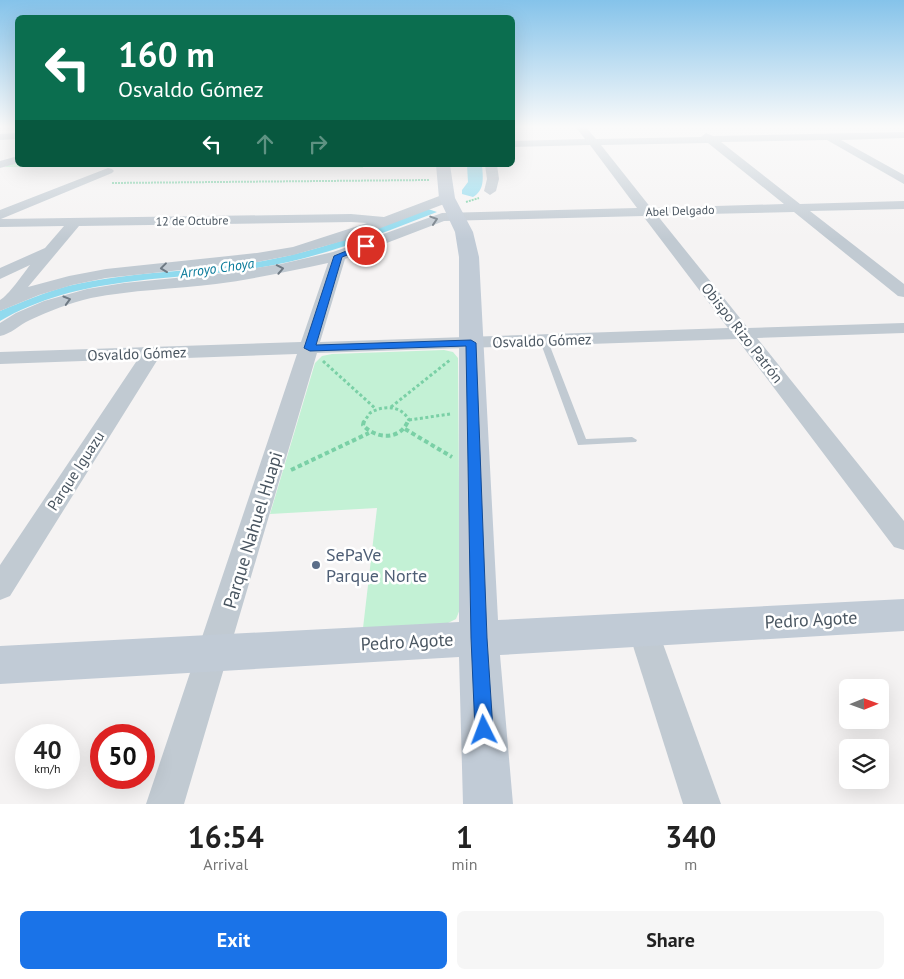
<!DOCTYPE html>
<html lang="en">
<head>
<meta charset="utf-8">
<style>
  body { margin:0; font-family:"PT Sans",sans-serif; background:#f6f6f6; color:#222; height:100vh; display:flex; flex-direction:column; font-size:19px; white-space:nowrap }
  * { box-sizing:border-box; margin:0 }
  p { font-size:16px; color:#767676 }
  .icon { flex:none; width:28px; height:28px; fill:none; stroke:currentColor; stroke-width:2; stroke-linecap:round; stroke-linejoin:round }
  .map { position:relative; height:804px; overflow:hidden }
  .panel { display:flex; flex-direction:column; background:#fff; flex:1 }
  .panel>* { flex:none }
  .top-card { position:absolute; left:15px; top:15px; width:500px; height:152px; border-radius:8px; box-shadow:0 5px 20px #0002; background:#0b6e4f; color:#fff; overflow:hidden }
  .needle { width:32px; rotate:89deg }
  .controls { position:absolute; left:839px; top:679px; display:grid; gap:10px }
  .controls a { display:grid; place-items:center; width:50px; height:50px; border-radius:8px; background:#fff; box-shadow:0 5px 20px #0002; font-size:25px }
  .speed { position:absolute; left:15px; top:724px; display:flex; gap:10px; font-size:25px; font-weight:700; text-align:center }
  .speed>* { display:grid; place-content:center; width:65px; height:65px; border-radius:50%; background:#fff; box-shadow:0 5px 20px #0002; line-height:1 }
  .speed small { font-size:12px; font-weight:400 }
  .speed .limit { border:8px solid #d22; background:#fff; color:#111 }
  .pin { position:absolute; display:grid; place-items:center; width:42px; height:42px; color:#fff; margin:-21px; border:2px solid #fff; border-radius:50%; box-shadow:0 1px 5px #0007 }
  .me { position:absolute; width:55px; margin:-28px; rotate:357deg; stroke-linejoin:round; filter:drop-shadow(0 0 4px #0008) }
  .turn { display:flex; align-items:center; gap:18px; height:105px; padding:0 20px; font-size:22px }
  .turn .icon { width:65px; height:65px; stroke-width:2.5 }
  .turn b { display:block; font-size:35px; line-height:42px }
  .lanes { display:flex; align-items:center; height:48px; padding:0 20px; background:#0003; justify-content:center; gap:25px; direction:ltr }
  .lanes .off { opacity:.35 }
  .eta { display:flex; justify-content:space-evenly; align-items:center; height:85px; text-align:center }
  .eta b { font-size:30px; font-weight:700; line-height:35px }
  .action { display:flex; gap:10px; margin-top:auto; padding:10px 20px }
  .action a { flex:1; height:58px; border-radius:8px; background:#1a73e8; color:#fff; font-size:20px; font-weight:700; line-height:58px; text-align:center }
  .action a+a { background:#f6f6f6; color:#222 }
  .map>svg:first-child { display:block }
  .green { fill:#c3f1d5 }
  .water { fill:#90daee }
  .lines { fill:none; stroke-linecap:round; stroke-linejoin:round }
  .path-far2 { stroke:#7ad0a6; stroke-width:2; stroke-dasharray:2 1; stroke-linecap:butt }
  .path-far1 { stroke:#7ad0a6; stroke-width:3; stroke-dasharray:3 2.5; stroke-linecap:butt }
  .path { stroke:#7ad0a6; stroke-width:4; stroke-dasharray:4.5 3; stroke-linecap:butt }
  .lane { fill:#c1cad2; fill-rule:evenodd }
  .street { fill:#c1cad2; fill-rule:evenodd }
  .secondary { fill:#c1cbd6; fill-rule:evenodd }
  .oneway { stroke:#6e7983 }
  .route { fill:#1a73e8; stroke:#114b97 }
  .service-dot { fill:#5c6f8a; stroke:#fff; stroke-width:2 }
  .labels { text-anchor:middle; stroke-width:5; stroke-linejoin:round; paint-order:stroke }
  .far-street-label { font-size:12px; fill:#4a5661; stroke:#fff }
  .far-water-label { font-size:14px; font-style:italic; fill:#0c7c9b; stroke:#fff }
  .street-label { font-size:15px; fill:#4a5661; stroke:#fff }
  .near-street-label { font-size:18px; fill:#4a5661; stroke:#fff }
  .near-service-label { font-size:18px; fill:#4e5e75; stroke:#fff; text-anchor:start }
</style>
</head>
<body>
<div class="map">
<svg width="904" height="804" viewBox="0 0 904 804">
  <rect width="100%" height="100%" fill="#f5f3f3"/>
  <g class="green">
    <path d="M17,162L18,165H363V168L4,167Z"/>
    <path d="M444,350L453,352L458,358L460,609L456,619L446,624L363,628L377,508L270,514L315,363L322,356L332,354Z"/>
  </g>
  <g class="water">
    <path d="M467,165H482C483,178 485,190 473,197L462,194V190L468,182Z"/>
    <path d="M428,209L437,212C378,235 320,258 257,268C171,281 78,275 0,321V311C22,302 45,292 68,286C130,271 195,272 257,262C317,252 371,231 428,209Z"/>
  </g>
  <g class="lines">
    <g class="path-far2">
      <path d="M112,183L429,180"/>
      <path d="M466,202L479,198"/>
    </g>
    <g class="path-far1">
      <path d="M323,361L376,409"/>
      <path d="M391,407L450,360"/>
      <path d="M409,420L450,414"/>
      <path d="M363,423L370,413C383,405 401,405 409,420L408,423"/>
    </g>
    <g class="path">
      <path d="M364,421L363,425C375,439 400,441 408,421"/>
      <path d="M405,429L452,457"/>
      <path d="M291,470L369,433"/>
    </g>
    <path class="lane" d="M544,338L548,341L586,439L632,437L637,440L636,442L578,445L540,341Z"/>
    <g class="street">
      <path d="M575,126H585L596,139L701,137L706,133L713,136L904,132V138L841,140L904,175V184L827,140L721,142L800,204L904,201V209L810,211L904,284V297L898,296L794,212L657,215L748,328L904,323V333L757,338L904,521V550L894,547L737,339L317,353L184,804H146L297,354L158,359L10,596L0,600V565L138,359L0,364V352L301,342L328,263C291,271 254,279 216,284C174,289 132,290 91,298C70,303 49,311 30,320C19,325 11,334 0,336V323L16,313L44,301L87,289L124,283L216,274L281,264L333,252L442,213L637,208L590,145L512,147V141L585,139ZM708,143L784,204L651,208L601,145ZM643,216L728,328L320,342L345,259L444,221Z"/>
      <path d="M18,133V139L0,140V134Z"/>
      <path d="M18,156V163L0,168V161Z"/>
      <path d="M485,165H497L499,179L496,191L490,195L484,191L487,179Z"/>
      <path d="M108,168L112,169L114,171L112,173L1,219L351,214L384,217L442,195L447,194L453,198L452,201L357,237L293,255L257,262L106,278L72,285L39,295L0,311V300C8,296 23,274 30,265L0,279V268L45,248L64,226L0,227V210ZM351,222L367,223L293,247L257,253L106,269L69,276L28,287L79,226Z"/>
      <path d="M643,617L654,621L658,630L721,804H683L628,630L632,621Z"/>
    </g>
    <path class="secondary" d="M436,165H450L455,198L473,232L479,257L498,620L904,599V631L500,655L513,804H463L459,657L0,684V646L459,622V257L455,232L439,198Z"/>
  </g>
  <defs><path id="oneway-chevron" d="M-2-3.5L2.5 0L-2 3.5" fill="none" stroke-width="1.6" stroke-linecap="round" stroke-linejoin="round" transform="scale(1.25)"/></defs>
  <g class="oneway">
    <use href="#oneway-chevron" transform="translate(434 220) rotate(-18)"/>
    <use href="#oneway-chevron" transform="translate(164 268) rotate(173)"/>
    <use href="#oneway-chevron" transform="translate(280 269) rotate(-11)"/>
    <use href="#oneway-chevron" transform="translate(67 300) rotate(-16)"/>
  </g>
  <linearGradient id="sky" x2="0" y2="1"><stop stop-color="#85c3ea"/><stop offset="0.53" stop-color="#fafafa"/><stop offset="1" stop-color="#fafafa" stop-opacity="0"/></linearGradient>
  <rect width="904" height="239" fill="url(#sky)"/>
  <path class="route" d="M366,243L370,246L369,247L342,257L316,345L471,340L476,343L487,638L493,730L491,737L484,739L477,737L475,730L471,638L466,346L310,351L304,348L334,256Z"/>
  <circle class="service-dot" cx="316" cy="565" r="5"/>
  <g class="labels">
    <g class="far-street-label">
      <text transform="translate(680 211) rotate(-2)" y="4">Abel Delgado</text>
      <text transform="translate(192 221) rotate(-1)" y="4">12 de Octubre</text>
    </g>
    <g class="far-water-label">
      <text transform="translate(217 268) rotate(-8)" y="5">Arroyo Choya</text>
    </g>
    <g class="street-label">
      <text transform="translate(742 333) rotate(52)" y="5">Obispo Rizo Patrón</text>
      <text transform="translate(542 341) rotate(-2)" y="5">Osvaldo Gómez</text>
      <text transform="translate(137 354) rotate(-2)" y="5">Osvaldo Gómez</text>
      <text transform="translate(76 471) rotate(-57)" y="5">Parque Iguazu</text>
    </g>
    <g class="near-street-label">
      <text transform="translate(253 530) rotate(-73)" y="6">Parque Nahuel Huapi</text>
      <text transform="translate(811 620) rotate(-3)" y="6">Pedro Agote</text>
      <text transform="translate(407 642) rotate(-3)" y="6">Pedro Agote</text>
    </g>
    <g class="near-service-label">
      <text x="326" y="561">SePaVe<tspan x="326" dy="21">Parque Norte</tspan></text>
    </g>
  </g>
</svg>
<div class="controls">
<a><svg class="needle" viewBox="-14 -14 28 28"><path d="M0-13l5 13h-10z" fill="#e53935"/><path d="M0 13l5-13h-10z" fill="#767676"/></svg></a>
<a><svg class="icon" aria-label="layers" viewBox="0 0 24 24"><path d="M12 4l9 5-9 5-9-5zM3 14l9 5 9-5"/></svg></a>
</div>
<div class="speed"><div>40<small>km/h</small></div><div class="limit">50</div></div>
<div class="pin" style="left:366px;top:246px;background:#d93025"><svg class="icon" aria-label="arrive" viewBox="0 0 24 24"><path d="M6 21V4h12l-3 4 3 4H6"/></svg></div>
<svg class="me" style="left:484px;top:730px" viewBox="-20 -20 40 40"><path d="M0-17L14 15 0 8-14 15z" fill="#1a73e8" stroke="#fff" stroke-width="4"/></svg>
<div class="top-card">
<div class="turn"><svg class="icon" aria-label="left" viewBox="0 0 24 24"><path d="M17 20v-9H6M10 6l-5 5 5 5"/></svg><div><b>160 m</b>Osvaldo Gómez</div></div>
<div class="lanes"><svg class="icon" aria-label="left" viewBox="0 0 24 24"><path d="M17 20v-9H6M10 6l-5 5 5 5"/></svg><svg class="icon off" aria-label="ahead" viewBox="0 0 24 24"><path d="M12 20V5M6 11l6-6 6 6"/></svg><svg class="icon off" aria-label="right" viewBox="0 0 24 24"><path d="M7 20v-9h11M14 6l5 5-5 5"/></svg></div>
</div>
</div>
<section class="panel">
<div class="eta">
<div><b>16:54</b><p>Arrival</p></div>
<div><b>1</b><p>min</p></div>
<div><b>340</b><p>m</p></div>
</div>
<div class="action"><a>Exit</a><a>Share</a></div>
</section>
</body>
</html>
